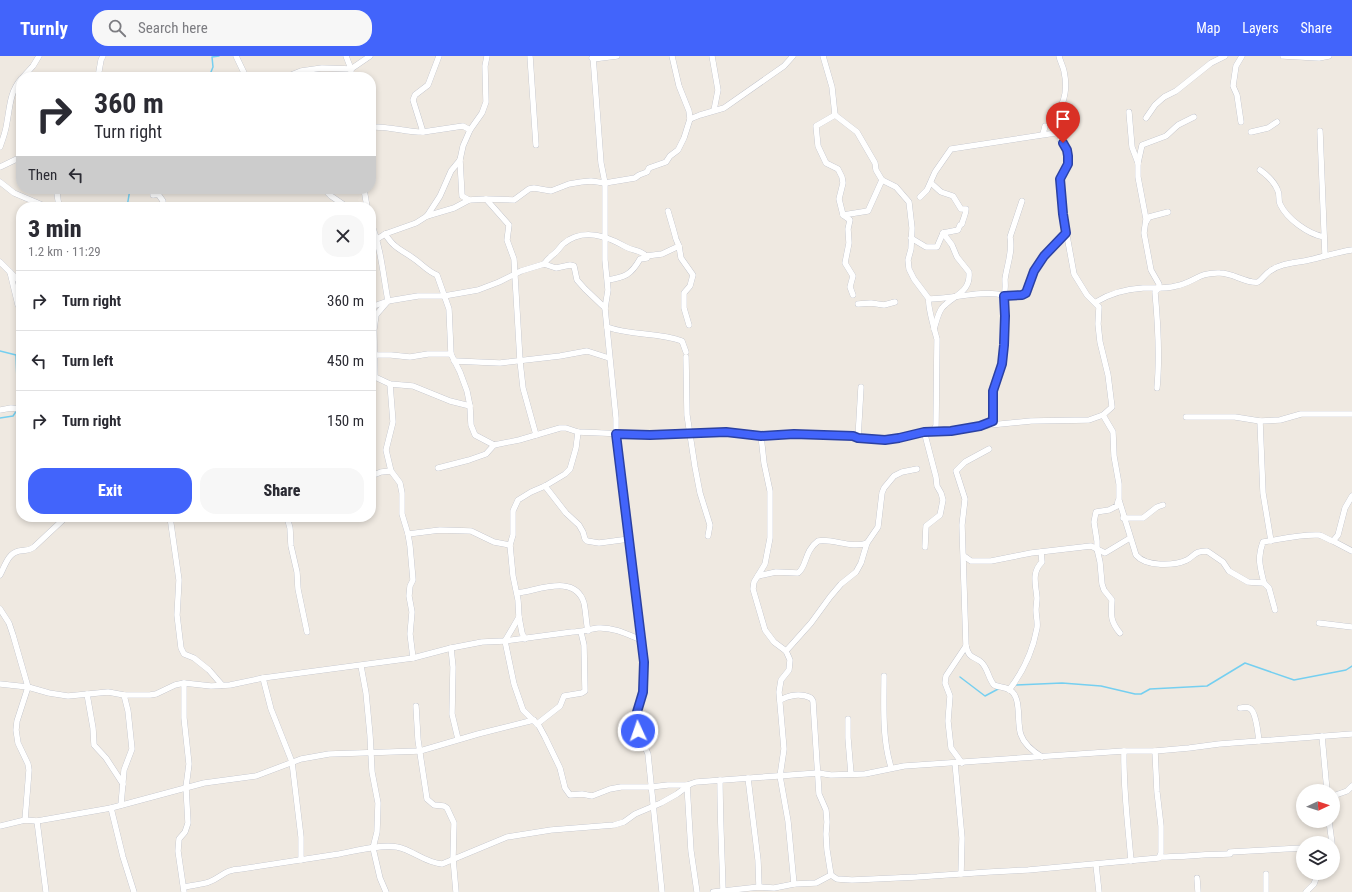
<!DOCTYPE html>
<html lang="en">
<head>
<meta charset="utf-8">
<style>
  body { margin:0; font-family:"Roboto Condensed",sans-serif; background:#f7f7f7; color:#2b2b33; height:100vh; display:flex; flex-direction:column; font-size:15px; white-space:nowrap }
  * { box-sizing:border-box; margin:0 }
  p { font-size:13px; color:#7c7c81 }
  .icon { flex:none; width:22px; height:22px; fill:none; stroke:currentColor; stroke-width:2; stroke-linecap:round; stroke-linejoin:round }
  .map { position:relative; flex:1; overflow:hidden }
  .details { position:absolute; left:16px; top:146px; width:360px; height:320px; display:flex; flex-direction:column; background:#fff; border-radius:16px; box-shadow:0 2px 6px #0003 }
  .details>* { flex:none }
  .guide { position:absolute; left:16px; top:16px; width:360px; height:122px; border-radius:16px; box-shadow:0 2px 6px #0003; background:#fff; color:#2b2b33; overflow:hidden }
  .needle { width:26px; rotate:86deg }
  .buttons { position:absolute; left:1296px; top:728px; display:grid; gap:8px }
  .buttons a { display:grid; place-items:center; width:44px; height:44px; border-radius:50%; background:#fff; box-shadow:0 2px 6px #0003; font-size:20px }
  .pin { position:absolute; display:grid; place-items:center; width:34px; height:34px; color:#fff; margin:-41px -17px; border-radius:50% 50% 50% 0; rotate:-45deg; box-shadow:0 0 4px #0007 }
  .pin .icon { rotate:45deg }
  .me { position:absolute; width:44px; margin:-22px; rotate:357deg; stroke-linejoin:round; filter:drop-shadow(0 0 3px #0008) }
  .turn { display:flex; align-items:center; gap:14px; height:84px; padding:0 12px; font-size:18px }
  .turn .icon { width:52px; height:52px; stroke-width:2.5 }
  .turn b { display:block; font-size:28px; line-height:34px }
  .then { display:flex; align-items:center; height:38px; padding:0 12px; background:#0003; gap:8px; font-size:15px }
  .round { display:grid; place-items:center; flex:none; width:42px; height:42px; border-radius:16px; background:#f7f7f7 }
  .head { display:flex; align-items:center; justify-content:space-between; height:68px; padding:0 12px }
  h1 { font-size:24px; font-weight:800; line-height:30px }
  .button { display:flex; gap:8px; margin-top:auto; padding:8px 12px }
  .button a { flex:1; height:46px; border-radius:16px; background:#4264fb; color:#fff; font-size:16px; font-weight:800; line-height:46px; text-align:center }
  .button a+a { background:#f7f7f7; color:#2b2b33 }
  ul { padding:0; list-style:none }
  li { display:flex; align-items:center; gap:12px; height:60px; padding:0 12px; border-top:1px solid #e1e1e2 }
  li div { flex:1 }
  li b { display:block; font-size:15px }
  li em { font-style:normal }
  header { display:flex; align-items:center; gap:24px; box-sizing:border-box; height:56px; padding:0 20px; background:#4264fb; color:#fff }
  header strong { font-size:19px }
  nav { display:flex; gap:22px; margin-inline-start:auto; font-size:14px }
  .search { width:280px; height:36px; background:#f7f7f7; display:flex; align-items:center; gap:10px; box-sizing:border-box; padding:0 14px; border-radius:16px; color:#7c7c81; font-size:15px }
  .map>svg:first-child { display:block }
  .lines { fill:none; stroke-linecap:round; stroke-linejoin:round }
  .stream { stroke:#75cff0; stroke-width:1.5 }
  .street-casing { stroke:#b4b7c1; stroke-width:6 }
  .street { stroke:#fff; stroke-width:5.5 }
  .route-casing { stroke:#2b41a3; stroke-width:10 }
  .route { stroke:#4264fb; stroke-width:7 }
</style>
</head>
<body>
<header>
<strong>Turnly</strong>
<div class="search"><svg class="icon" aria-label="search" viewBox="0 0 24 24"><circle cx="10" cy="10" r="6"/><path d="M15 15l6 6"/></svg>Search here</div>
<nav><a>Map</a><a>Layers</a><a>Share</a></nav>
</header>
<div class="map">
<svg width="1352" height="836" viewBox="0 0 1352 836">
  <rect width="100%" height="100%" fill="#efe9e1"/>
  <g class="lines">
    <g class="stream">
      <path d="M209,21L213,11L212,1L219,0"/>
      <path d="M127,151L130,133"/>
      <path d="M0,295L16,299L21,295"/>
      <path d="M16,299L18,350"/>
      <path d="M0,362L13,360L17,354"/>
      <path d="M960,621L985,640L1000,632"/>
      <path d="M1015,629L1062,627L1101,630L1135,638H1141L1150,633L1207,630L1245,607L1294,624L1346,614L1352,610"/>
    </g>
    <defs>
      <g id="street">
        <path d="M236,0L246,21"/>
        <path d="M346,0L351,13V21"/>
        <path d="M530,0L536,89"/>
        <path d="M593,0L601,107L605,127V204L608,234L605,252L616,362V378L644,606L643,636L637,656L636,664L638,675L648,698L662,836"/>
        <path d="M672,0L679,30L689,55L690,63"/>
        <path d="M712,0L718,34L714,54"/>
        <path d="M823,0L832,31L835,59L816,70L818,90L826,107L838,113L842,121L843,127L839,143L843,159L850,164L848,173L849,187L845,207L853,220L850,231L853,239"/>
        <path d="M1059,0C1060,5 1063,10 1064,15C1067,29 1066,45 1057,56L1061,61L1059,73L1062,76L1060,84L1066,90L1069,100L1068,108L1060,123L1063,158L1074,218L1087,239L1099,251L1098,268L1100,286L1108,319L1112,351L1103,359L1113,376L1114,400L1119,428V444L1136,499C1146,511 1174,510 1187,504C1195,499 1195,495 1207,495L1223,506L1229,515L1248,526L1264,527C1260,511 1257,502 1263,486C1282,483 1300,478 1319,479C1324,480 1328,484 1333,485L1338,479L1345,452L1352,440"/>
        <path d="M1283,0L1319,2L1329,0"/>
        <path d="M592,2L593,3L617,0"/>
        <path d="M245,19L284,21"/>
        <path d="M23,21L33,10L39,0"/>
        <path d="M98,21L101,4L103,0"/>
        <path d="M286,21L301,15L322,12L351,13L370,0"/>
        <path d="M1129,56L1132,91L1138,107"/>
        <path d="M835,59L857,76L875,107L876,114L882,124L896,131L909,146L912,172L911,193L908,204L909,213L914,223L929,243C927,248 935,276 937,283L936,370L932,376"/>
        <path d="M1146,62L1155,49L1164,41L1176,35L1211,7L1225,0"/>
        <path d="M1241,66L1237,39L1233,30L1236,10L1242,0"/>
        <path d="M371,71C389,70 405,76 423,76L413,44L415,39L428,29L439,0"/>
        <path d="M1320,75L1325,199"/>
        <path d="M423,76L463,70L470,74"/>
        <path d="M1251,76L1268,72L1277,66"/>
        <path d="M1043,78L1045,70"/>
        <path d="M0,91C3,83 6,74 7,66C10,50 10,36 21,23"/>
        <path d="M460,104L462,140L469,144L486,143L509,169L507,184L514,203L520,305L523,332L536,379"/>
        <path d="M0,111L21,101"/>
        <path d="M1260,114C1267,119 1275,127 1278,135C1280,139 1278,144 1280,148C1287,163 1308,178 1324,181"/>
        <path d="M0,126L14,137L47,151"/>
        <path d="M58,133L57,137L59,151"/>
        <path d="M153,133V139L158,138L163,145L162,151"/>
        <path d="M324,133L331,140L347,151"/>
        <path d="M364,133L367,151"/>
        <path d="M920,141L927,134L935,116L951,93L1062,76"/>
        <path d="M486,143L514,144L529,133L534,132L551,135L569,128L581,126L591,125L605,127L635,122L639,119L647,116L649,112L666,106L670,100L678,94L684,82L690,63L700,59L724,52L784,10L793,0"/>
        <path d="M1022,145L1010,181C1013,195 1007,209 1005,223C1005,229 1006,234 1004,239H1022L1025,237L1034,215L1044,200L1066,177"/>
        <path d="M668,155L673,172L676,183L679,190L681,202L693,219L690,230L684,237V252L689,269"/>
        <path d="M843,159L868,155L882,124"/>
        <path d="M427,160L454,152L469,144"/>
        <path d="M1146,166L1149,161L1168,156"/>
        <path d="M371,167C381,192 383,218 388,245L376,259L374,274L375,321L390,328L413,330L450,345L470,350"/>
        <path d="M385,178C396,194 399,192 413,202C422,208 427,215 437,219L449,253L451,298L460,316L467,335L470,350L471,369L475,379L494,389L519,384L560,372H566L578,376L650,379L726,375L761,380L794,378L853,380L858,382L885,384L899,382L924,375H951L980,370L1031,365L1089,364L1103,359"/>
        <path d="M911,182L926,191H937L943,177L958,174L960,169L962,168C963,162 966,159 966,153H961L953,140L941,136L931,127"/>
        <path d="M371,187L385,178L416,167L427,160L440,140L451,115L460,104L463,90L470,74L482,57L486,46L485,10L487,0"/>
        <path d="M0,206L21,227"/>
        <path d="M544,208C548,202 552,200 557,195C559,193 561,190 563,188C583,171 607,180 626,191C633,195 641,194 646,200L662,198L679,190"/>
        <path d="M10,216L18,249L21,254"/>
        <path d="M608,224C625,221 631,219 640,203L647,202"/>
        <path d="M929,243C953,243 979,234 1004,239L1005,260L1004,289L1002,307L993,335V365L986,368"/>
        <path d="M1096,246C1109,238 1127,233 1143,232C1154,232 1165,233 1176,230C1193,227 1199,216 1220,217C1233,217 1247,228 1258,226C1263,223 1265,218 1270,215C1281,207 1296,207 1309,204C1323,201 1337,196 1352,194"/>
        <path d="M858,248L871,247L884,249L895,246"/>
        <path d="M371,251L388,245L418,240H444L478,234L499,226L521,215L544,208L556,212L570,209L574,210L577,224L585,233L605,252"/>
        <path d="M607,271C632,280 658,276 682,285L686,296"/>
        <path d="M934,273C936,267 938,257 942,252C953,239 971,237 969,216L957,201L952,189L943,177"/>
        <path d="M371,299H391L410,301L428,298H451"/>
        <path d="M686,301L687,359L695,411L700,437L710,469L708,480"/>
        <path d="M454,305L500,307L560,300L587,295L609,302"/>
        <path d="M390,328L393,366L386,394L391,415L400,427L402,437V458L408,478L410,490L413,524L410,530L409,540L412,556L410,578L413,602"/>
        <path d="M1157,332C1160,300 1158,268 1155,236L1159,232V228L1151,214L1144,177L1146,163L1138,121V107L1142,89L1166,80L1178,69L1194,61"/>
        <path d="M0,354L11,352L21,353"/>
        <path d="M1186,361H1235L1260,365L1280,364L1301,358H1352"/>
        <path d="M1260,365L1263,437L1271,485"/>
        <path d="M924,375L936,421L937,430L941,437L943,444L940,459L926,470L925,491"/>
        <path d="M578,376L576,392L570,413L565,418L545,430L531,436L518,444L513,455V479L510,489L513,520L518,544L519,561L505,585L514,628L523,654L539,670L545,681L560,712L565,732L570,739L582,738L592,740L610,733L621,731H651L668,729H687L696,726L818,717L831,719L865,718L904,710L1124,695H1155L1189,692L1219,688L1352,678"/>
        <path d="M761,380L764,407L770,435V482L765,508L754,526L753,533L765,574L774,586L786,595L790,604L789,614L781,624L779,636L784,693L780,720"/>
        <path d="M858,382L861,331"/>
        <path d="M989,393L965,406L956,415L965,443L962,469L966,590C969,603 974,600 981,606C988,612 988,622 994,629C998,631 1004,631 1008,633C1023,639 1016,667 1021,679C1024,688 1034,696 1042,701"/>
        <path d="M438,412L469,404L486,398L494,389"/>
        <path d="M371,420L381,416L391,415"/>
        <path d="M545,430L566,457L579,469L583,476L585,483L587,485L599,487L629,483"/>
        <path d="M1118,445L1117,450L1109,454L1096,456L1094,466L1097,485V493L1100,506L1102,528L1104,534L1112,544C1111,559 1110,565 1120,577"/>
        <path d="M170,461L179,524L177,559L181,592L184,598L194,602L209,614L222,629"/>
        <path d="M287,461L290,472L291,490L297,516L298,533L307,576"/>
        <path d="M1123,462H1143L1157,451L1163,449"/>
        <path d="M408,478L440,474L471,475L494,486L510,489"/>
        <path d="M1333,485L1352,495"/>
        <path d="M964,500L971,505H991L1031,497L1091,490L1105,497L1130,482"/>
        <path d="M0,519C5,510 8,497 19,495C25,494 29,495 34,491L66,461"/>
        <path d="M758,520L776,516L798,517C807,511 804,495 818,485C832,482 852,493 867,487L878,471L882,437L884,432L894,420L902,416L917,413"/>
        <path d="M1264,527L1269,532L1275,554"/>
        <path d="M517,537C537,535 575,517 584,547C586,556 586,566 588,575"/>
        <path d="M0,553L9,567L13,579L28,631L17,665L16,674L18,687L28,708L29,714L25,764"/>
        <path d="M519,561L522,577L525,583"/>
        <path d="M1319,567L1352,571"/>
        <path d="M451,592L453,611L452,658L458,683"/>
        <path d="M786,595L811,567L830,541L841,528L856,516L861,507L867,487"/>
        <path d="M361,610L366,637L370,679L372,716L378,747L377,776L373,792L380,822L386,836"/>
        <path d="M884,620C884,651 882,682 891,711"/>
        <path d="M263,622L271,653L292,706L301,781V804"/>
        <path d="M184,627V662L189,708L186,731L188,767L185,776L179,783L178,795L184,836"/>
        <path d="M0,628L28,631L49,637L68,640L108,636L124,639H150L156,638L175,629L184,627L211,630L230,629L263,622L413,602L451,592L482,586L505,585L572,576C581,576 589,573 598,572C613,571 627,578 641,584"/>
        <path d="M1009,634C1023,616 1033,594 1037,572C1038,566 1036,560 1036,554C1036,550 1037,546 1037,542C1036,529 1031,517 1042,506L1041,496"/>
        <path d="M87,638L93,672L94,689L106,702L123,728"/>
        <path d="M780,644C789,639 801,637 811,642L813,645L819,738L826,754L827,766L826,778L827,794L831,819"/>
        <path d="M416,650L418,684L427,743L434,749L444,750L447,752L454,767L453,802L456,836"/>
        <path d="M1240,652C1242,652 1247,651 1249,652C1256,654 1258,678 1259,685"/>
        <path d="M848,663V682L851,718"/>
        <path d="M537,668L560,650L564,640L582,637L585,635L584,589L581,576"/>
        <path d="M1322,680L1327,735"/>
        <path d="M1124,695C1123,732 1128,768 1131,805"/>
        <path d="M955,707L962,782L961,818"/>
        <path d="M962,707L951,692L948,665L950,640L945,627L946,620L966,590"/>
        <path d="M780,720L788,765L794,828"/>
        <path d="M748,722L758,804L759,831"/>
        <path d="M720,724C720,761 722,798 723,835L759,831L774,832L794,828L816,827L831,819L837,823L852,824L917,821L989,816L1028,814L1159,802L1161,797V770L1157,736L1155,695"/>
        <path d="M687,729L691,795L697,836"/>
        <path d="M1333,740L1347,735L1352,730"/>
        <path d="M121,749L124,714L132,693L128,655L124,639"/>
        <path d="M111,752L123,801L134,836"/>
        <path d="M37,765L46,836"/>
        <path d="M1329,765L1332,787"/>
        <path d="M0,770L25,764L37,765L111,752L204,727L256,720L301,703L329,698L420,695L478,678L534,664"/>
        <path d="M1230,796L1303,792"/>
        <path d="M1160,801C1183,801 1206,798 1230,798"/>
        <path d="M1096,809L1099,836"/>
        <path d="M1266,818V836"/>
        <path d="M1197,822L1198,836"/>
        <path d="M184,831C192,829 201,829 209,826C224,820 223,814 241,813C274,808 306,803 339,798C355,795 381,788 397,791C413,794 425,807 442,808L507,781L551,774L614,769L624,766L635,758L661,747L677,738L689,729"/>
        <path d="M713,836L723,835"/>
        <path d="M1306,836L1314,828L1318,817"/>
      </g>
    </defs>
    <use href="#street" class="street-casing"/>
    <use href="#street" class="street"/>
  </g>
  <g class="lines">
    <defs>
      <path id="route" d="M638,675L636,664L637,656L643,636L644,606L616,378L650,379L726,376L761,380L794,378L853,380L858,382L885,384L899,382L924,376L951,375L980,370L993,365V335L1002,308L1004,289L1005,260L1004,240L1022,239L1026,237L1034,215L1044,200L1066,177L1063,158L1060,123L1068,108V100L1067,94L1063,87"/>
    </defs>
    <use href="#route" class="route-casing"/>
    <use href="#route" class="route"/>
  </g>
</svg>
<div class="buttons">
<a><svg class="needle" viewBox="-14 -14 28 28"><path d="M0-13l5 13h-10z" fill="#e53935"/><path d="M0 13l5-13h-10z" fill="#7c7c81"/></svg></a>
<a><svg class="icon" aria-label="layers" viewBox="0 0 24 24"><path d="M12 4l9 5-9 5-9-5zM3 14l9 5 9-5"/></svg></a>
</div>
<div class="pin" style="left:1063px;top:87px;background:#d93025"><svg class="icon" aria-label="arrive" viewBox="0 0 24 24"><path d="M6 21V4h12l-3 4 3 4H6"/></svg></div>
<svg class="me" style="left:638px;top:675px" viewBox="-20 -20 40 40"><circle r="17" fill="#4264fb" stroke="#fff" stroke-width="3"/><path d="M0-11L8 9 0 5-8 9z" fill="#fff"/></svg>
<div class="guide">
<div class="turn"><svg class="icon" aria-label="right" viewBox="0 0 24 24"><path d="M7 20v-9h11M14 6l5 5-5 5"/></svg><div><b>360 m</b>Turn right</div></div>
<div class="then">Then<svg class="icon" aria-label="left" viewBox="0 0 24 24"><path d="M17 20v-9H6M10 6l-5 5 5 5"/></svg></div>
</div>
<section class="details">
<div class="head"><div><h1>3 min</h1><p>1.2 km · 11:29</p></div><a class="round"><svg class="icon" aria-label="close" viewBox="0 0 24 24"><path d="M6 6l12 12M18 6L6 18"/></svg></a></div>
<ul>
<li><svg class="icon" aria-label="right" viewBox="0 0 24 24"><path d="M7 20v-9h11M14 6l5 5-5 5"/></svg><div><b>Turn right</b></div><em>360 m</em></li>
<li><svg class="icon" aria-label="left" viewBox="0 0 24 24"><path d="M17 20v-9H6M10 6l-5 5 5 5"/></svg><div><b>Turn left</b></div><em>450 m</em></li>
<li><svg class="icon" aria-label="right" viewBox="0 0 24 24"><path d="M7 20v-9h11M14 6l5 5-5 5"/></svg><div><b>Turn right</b></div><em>150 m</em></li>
</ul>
<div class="button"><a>Exit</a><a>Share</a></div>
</section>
</div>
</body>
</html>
